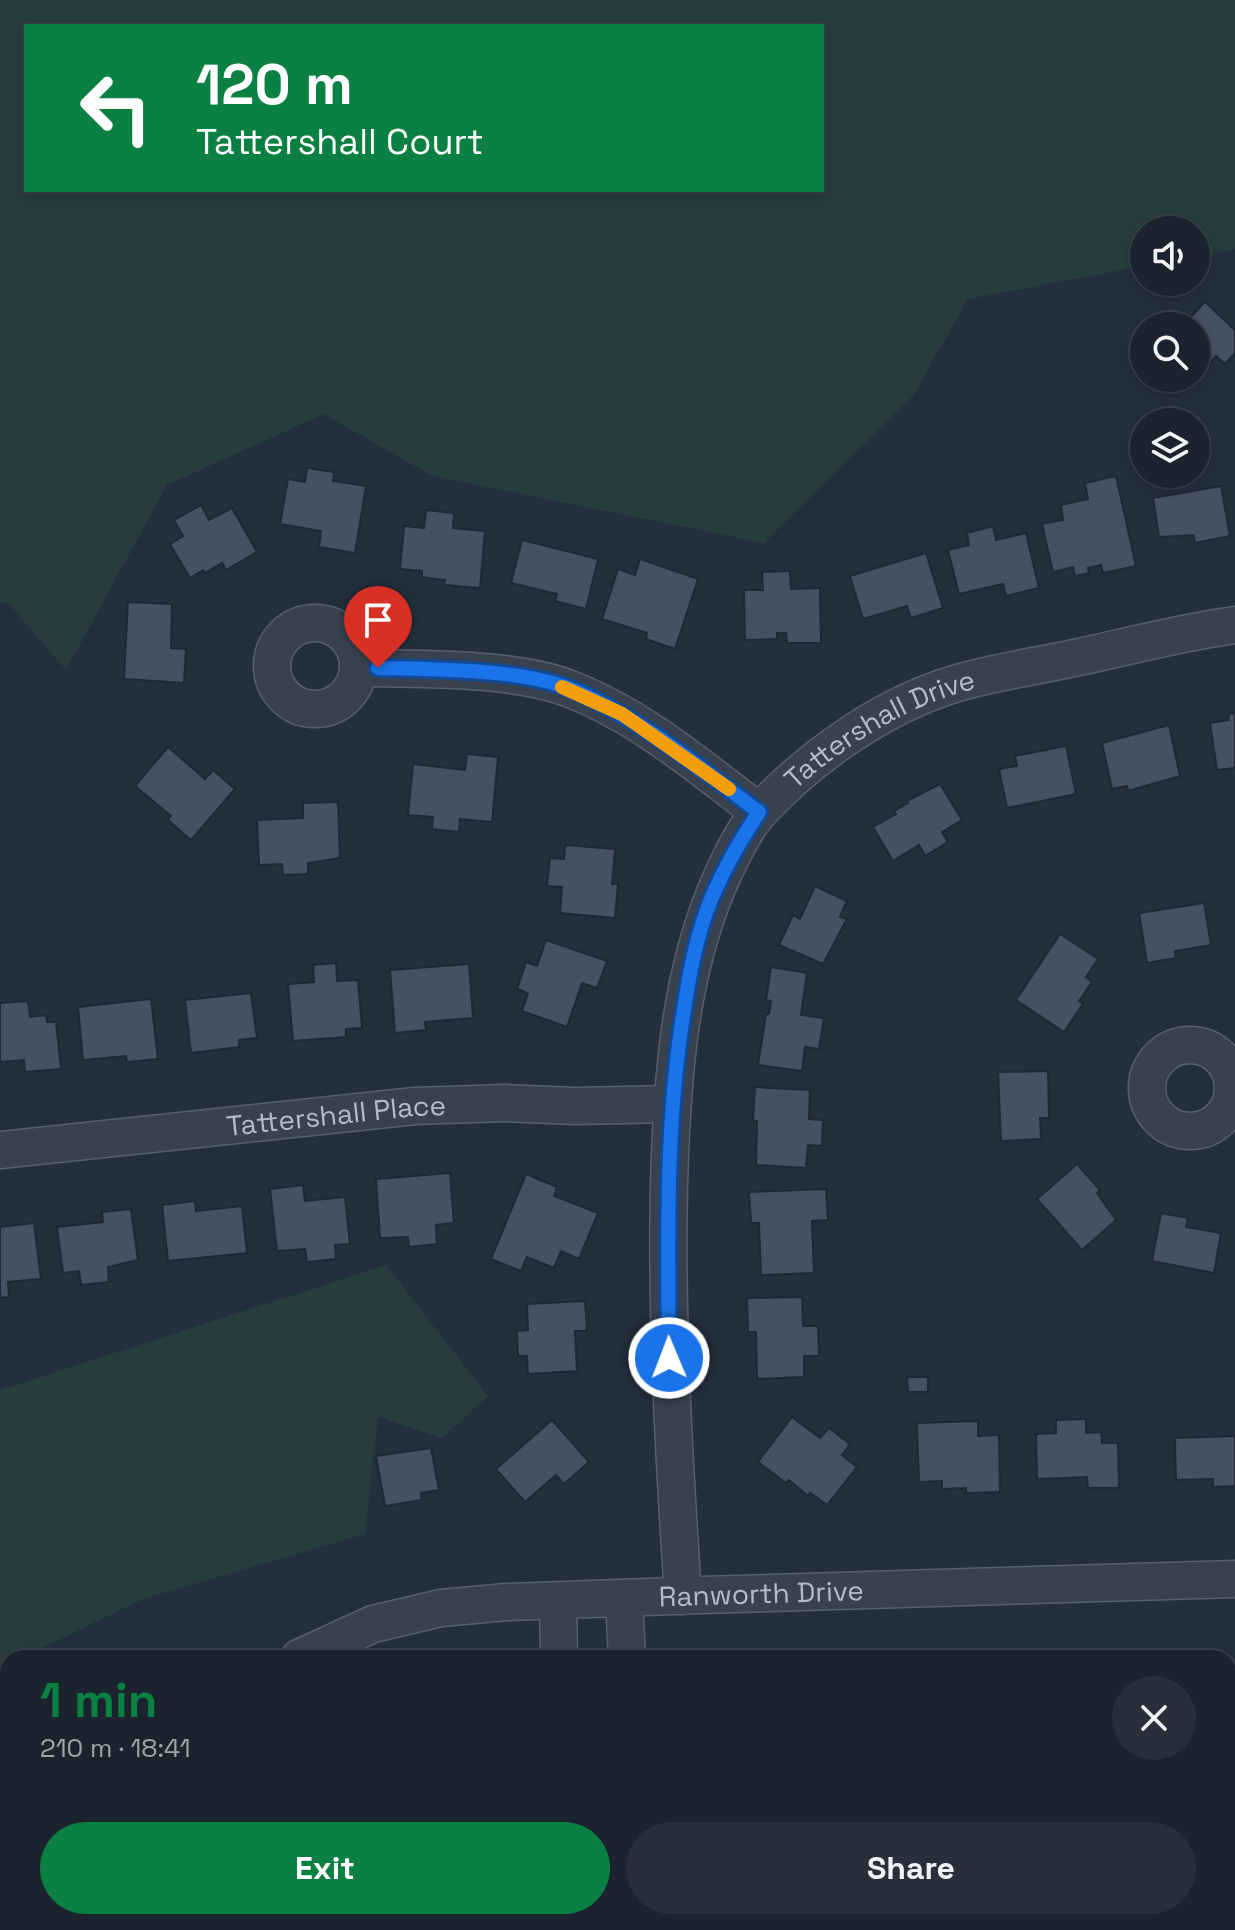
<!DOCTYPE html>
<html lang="en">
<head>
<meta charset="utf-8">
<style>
  body { margin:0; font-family:"Space Grotesk",sans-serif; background:#282f3a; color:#f1f3f6; height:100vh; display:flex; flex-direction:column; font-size:30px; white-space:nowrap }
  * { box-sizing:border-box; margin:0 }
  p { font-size:26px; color:#a0a4aa }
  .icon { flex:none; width:44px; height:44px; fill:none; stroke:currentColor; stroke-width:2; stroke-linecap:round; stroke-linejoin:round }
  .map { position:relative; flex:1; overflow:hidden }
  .side { position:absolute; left:0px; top:1650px; width:1236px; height:280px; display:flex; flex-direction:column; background:#1b232e; border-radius:24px 24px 0 0; box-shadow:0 4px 12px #0003,0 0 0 2px #39404a }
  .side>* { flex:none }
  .hud { position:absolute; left:24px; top:24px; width:800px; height:168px; border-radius:0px; box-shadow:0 4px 12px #0003,0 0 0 2px #39404a; background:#0b8043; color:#fff; overflow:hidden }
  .fabs { position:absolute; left:1130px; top:216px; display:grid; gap:16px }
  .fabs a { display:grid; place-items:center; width:80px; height:80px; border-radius:50%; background:#1b232e; box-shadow:0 4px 12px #0003,0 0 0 2px #39404a; font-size:40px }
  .pin { position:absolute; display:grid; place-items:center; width:68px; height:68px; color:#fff; margin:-82px -34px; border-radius:50% 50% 50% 0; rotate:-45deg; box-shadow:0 0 8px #0007 }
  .pin .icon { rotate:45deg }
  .me { position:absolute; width:88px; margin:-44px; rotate:359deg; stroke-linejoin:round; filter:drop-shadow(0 0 6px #0008) }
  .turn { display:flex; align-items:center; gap:28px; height:168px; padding:0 40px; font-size:36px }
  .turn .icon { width:104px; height:104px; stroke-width:2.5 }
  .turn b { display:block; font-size:56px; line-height:68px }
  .round { display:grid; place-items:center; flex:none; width:84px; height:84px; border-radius:42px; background:#282f3a }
  .head { display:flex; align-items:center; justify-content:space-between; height:136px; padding:0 40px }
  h1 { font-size:48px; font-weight:800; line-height:60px; color:#0b8043 }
  .action { display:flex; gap:16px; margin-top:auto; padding:16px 40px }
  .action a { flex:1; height:92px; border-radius:48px; background:#0b8043; color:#fff; font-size:32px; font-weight:800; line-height:92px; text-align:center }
  .action a+a { background:#282f3a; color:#f1f3f6 }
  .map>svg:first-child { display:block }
  .green { fill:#263c3f; fill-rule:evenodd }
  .building { fill:#455162; stroke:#1f2835; stroke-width:2 }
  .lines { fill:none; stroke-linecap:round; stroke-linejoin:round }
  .minor-casing { stroke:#565f6c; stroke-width:39 }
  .minor { stroke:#38414e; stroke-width:36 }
  .route-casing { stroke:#114b97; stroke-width:20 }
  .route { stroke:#1a73e8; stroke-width:14 }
  .slow { stroke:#f59e0b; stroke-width:14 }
  .labels { text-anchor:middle; stroke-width:6; stroke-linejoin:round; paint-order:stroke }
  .street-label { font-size:28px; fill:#b4bcc9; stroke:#1d2633 }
</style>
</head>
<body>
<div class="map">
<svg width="1235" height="1930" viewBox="0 0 1235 1930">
  <rect width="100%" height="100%" fill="#242f3e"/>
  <g class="green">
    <path d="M0,0H1235V249L1196,256V230H1144V266L968,299L913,396L764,543L432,476L324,414L167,485L66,670L8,603L0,602ZM26,26H822V190H26Z"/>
    <path d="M386,1265L488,1396L442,1438L378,1417L365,1534L143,1599L21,1658H8V1664L0,1668V1390Z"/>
    <path d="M0,1749L8,1753V1901L0,1911Z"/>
    <path d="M1228,1814H1235V1930H785L787,1922H1228Z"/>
    <path d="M166,1922H465L468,1930H162Z"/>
  </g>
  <g class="building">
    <path d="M1205,302L1235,330V353L1225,364L1216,356L1196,378V326H1164L1173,316L1183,325Z"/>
    <path d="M1169,378H1196L1184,391Z"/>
    <path d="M307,468L334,472L333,481L366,486L355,553L319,547L321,531L280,524L288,479L305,482Z"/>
    <path d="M1116,476L1136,566L1103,573L1101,565L1088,568L1089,573L1075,576L1073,567L1053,572L1042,524L1063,520L1061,505L1088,499L1085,483Z"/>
    <path d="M1221,486L1230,536L1195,543L1193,535L1159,537L1153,498Z"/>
    <path d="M201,505L209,520L232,508L257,552L226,570L222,563L205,573L203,570L190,578L170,544L183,536L174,520Z"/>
    <path d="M426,510L454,513L453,528L485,531L480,588L444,585L445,580L422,577V571L400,569L404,526L424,528Z"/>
    <path d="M993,526L996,540L1026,533L1039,588L1006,596L1003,584L959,594L948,550L969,545L967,533Z"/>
    <path d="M522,540L598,559L586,609L555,601L557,594L511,583Z"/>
    <path d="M926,553L943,608L911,618L907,606L863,619L850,576Z"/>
    <path d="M640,559L698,579L675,649L646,639L647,633L602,619L618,569L635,575Z"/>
    <path d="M790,571L791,589L820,588L821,643H787L786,633H777V639L745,640L744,590H763L762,572Z"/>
    <path d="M128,602L172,604L171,648L186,649L184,683L124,679Z"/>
    <path d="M1235,713V768L1217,770L1210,723L1229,720L1228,714Z"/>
    <path d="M1169,725L1180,776L1128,791L1127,786L1112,789L1102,743Z"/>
    <path d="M1066,746L1076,794L1007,808L999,769L1017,766L1015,756Z"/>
    <path d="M168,747L205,779L213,770L235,789L191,840L168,820L171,816L135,786Z"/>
    <path d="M467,754L498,757L492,822L460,819L459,832L432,829L433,817L408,815L413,764L465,770Z"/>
    <path d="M940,784L962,820L942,832L948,842L925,856L919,845L893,861L873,827L896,814L894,811L908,803L907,801Z"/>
    <path d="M338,802L340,858L308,863V874L283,875L282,864L259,865L257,820L303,818V803Z"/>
    <path d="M565,845L615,849L612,884H618L615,918L560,913L562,887L547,886L550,858L564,859Z"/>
    <path d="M815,886L847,901L840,917L847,919L823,964L779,945L793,915L800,919Z"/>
    <path d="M1204,903L1211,945L1175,951L1176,958L1147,963L1139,913Z"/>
    <path d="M1060,934L1098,959L1086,977L1092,982L1079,1001L1083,1004L1064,1032L1016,1000Z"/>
    <path d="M546,940L607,961L597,988L582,983L567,1027L522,1011L528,993L517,989L526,962L537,966Z"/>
    <path d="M336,963L337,981L358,980L362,1028L346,1029V1037L293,1041L288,984L314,982L313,965Z"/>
    <path d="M469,964L473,1018L425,1022L426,1030L395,1033L390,970Z"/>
    <path d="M771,967L807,973L801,1015L824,1018L819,1049L805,1047L802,1071L758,1065L766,1014H769L771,1001L766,1000Z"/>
    <path d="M251,993L257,1038L239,1040V1047L191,1053L185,1000Z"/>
    <path d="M151,999L158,1059L127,1062L126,1056L83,1060L78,1007Z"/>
    <path d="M28,1001L30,1017L46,1015L47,1022H56L61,1069L25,1072L24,1060L0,1062V1003Z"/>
    <path d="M1048,1071L1049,1118H1040L1041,1139L1001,1141L998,1072Z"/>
    <path d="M755,1087L810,1090L809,1119L823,1120L822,1146L808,1145L806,1168L756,1165L757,1121H753Z"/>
    <path d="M1077,1164L1100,1190L1097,1193L1116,1220L1082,1250L1037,1199Z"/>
    <path d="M450,1173L454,1223L436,1225L437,1244L409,1247L408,1237L380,1238L376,1179Z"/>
    <path d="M526,1174L557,1187L554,1196L598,1213L579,1259L561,1251L554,1268L527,1257L521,1271L491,1259Z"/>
    <path d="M303,1185L305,1201L345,1197L350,1244L335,1245L336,1259L307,1262L305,1249L277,1251L270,1189Z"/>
    <path d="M826,1189L828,1220L812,1221L814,1273L761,1275L759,1223H751L749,1192Z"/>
    <path d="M195,1201L196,1211L242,1206L247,1253L168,1261L162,1205Z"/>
    <path d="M131,1209L138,1260L108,1267L109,1282L81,1285L79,1271L63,1273L57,1227L103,1222L102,1212Z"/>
    <path d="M1161,1213L1188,1218L1186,1227L1221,1233L1214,1273L1152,1261Z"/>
    <path d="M34,1223L41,1279L8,1282L9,1297L0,1298V1227Z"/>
    <path d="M802,1297L803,1326H818L819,1356H804V1377L757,1379L756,1332H748L747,1298Z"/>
    <path d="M585,1301L587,1331H575L577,1371L528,1374L527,1356H518L517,1331L528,1330L527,1304Z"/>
    <path d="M907,1377H928V1392H908Z"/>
    <path d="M792,1417L820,1438L829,1428L850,1444L842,1455L857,1467L827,1505L810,1493L808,1496L789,1480L786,1483L758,1462Z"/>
    <path d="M1086,1419V1433L1101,1432L1102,1443H1118L1119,1488H1088L1087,1477L1037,1479L1036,1434L1056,1433V1420Z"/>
    <path d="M552,1420L589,1462L564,1484L556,1475L525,1502L496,1469Z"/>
    <path d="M978,1421V1436L999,1435L1000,1492L966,1493V1488L942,1489V1481L919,1482L917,1423Z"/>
    <path d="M1235,1436V1486L1213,1487V1479L1176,1480L1175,1438Z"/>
    <path d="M431,1448L439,1490L421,1493L422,1500L385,1506L376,1456Z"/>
    <path d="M501,1922H560L554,1930H511Z"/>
    <path d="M679,1922H714L705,1930H686Z"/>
  </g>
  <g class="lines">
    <defs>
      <g id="minor">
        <circle cx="315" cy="666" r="43"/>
        <path d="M358,668C418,669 515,667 570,689C640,716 700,767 759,812"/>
        <circle cx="1190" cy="1088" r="43"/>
        <path id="s1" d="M0,1150L415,1106L504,1103L575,1106L672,1104"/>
        <path id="s2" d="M683,1596C674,1458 666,1321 669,1184C672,1078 679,969 724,872C734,851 746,826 762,809C810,758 876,711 942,688C986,673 1034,667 1079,657C1130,646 1182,632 1235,625"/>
        <path d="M624,1598L627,1658"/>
        <path d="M558,1601L559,1658"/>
        <path id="s3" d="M299,1658L373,1624L441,1608L507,1602L702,1595L1235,1579"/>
        <path d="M78,1930L83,1922"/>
      </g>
    </defs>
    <use href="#minor" class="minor-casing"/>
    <use href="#minor" class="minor"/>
  </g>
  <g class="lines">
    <defs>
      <path id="route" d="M378,668C432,669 521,669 571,689C640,718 699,767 759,812C741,839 725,867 712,897C696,935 689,976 683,1016C665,1129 668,1244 669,1358"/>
    </defs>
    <use href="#route" class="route-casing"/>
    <use href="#route" class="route"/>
    <path class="slow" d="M562,687L622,714L729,789"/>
  </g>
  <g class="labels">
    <g class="street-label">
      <text dy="10" stroke="none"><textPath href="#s2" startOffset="950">Tattershall Drive</textPath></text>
      <text dy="10" stroke="none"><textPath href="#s1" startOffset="338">Tattershall Place</textPath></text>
      <text dy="10" stroke="none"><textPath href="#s3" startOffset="472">Ranworth Drive</textPath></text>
    </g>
  </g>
</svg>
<div class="fabs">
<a><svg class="icon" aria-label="sound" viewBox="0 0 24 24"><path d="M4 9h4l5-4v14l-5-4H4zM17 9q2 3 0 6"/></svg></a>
<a><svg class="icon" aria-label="search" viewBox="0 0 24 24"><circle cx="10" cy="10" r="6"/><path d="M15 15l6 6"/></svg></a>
<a><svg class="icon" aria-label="layers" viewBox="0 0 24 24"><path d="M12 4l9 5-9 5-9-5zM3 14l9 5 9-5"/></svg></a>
</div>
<div class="pin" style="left:378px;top:668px;background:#d93025"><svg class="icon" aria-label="arrive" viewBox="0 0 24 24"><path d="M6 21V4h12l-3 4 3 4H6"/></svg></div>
<svg class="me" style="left:669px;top:1358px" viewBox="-20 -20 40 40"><circle r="17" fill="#1a73e8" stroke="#fff" stroke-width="3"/><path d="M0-11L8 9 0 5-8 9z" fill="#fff"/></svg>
<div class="hud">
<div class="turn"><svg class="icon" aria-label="left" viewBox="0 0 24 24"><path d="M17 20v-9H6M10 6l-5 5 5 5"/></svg><div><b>120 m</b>Tattershall Court</div></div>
</div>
<section class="side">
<div class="head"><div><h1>1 min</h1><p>210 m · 18:41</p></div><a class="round"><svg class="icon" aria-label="close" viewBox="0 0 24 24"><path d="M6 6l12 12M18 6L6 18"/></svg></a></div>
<div class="action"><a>Exit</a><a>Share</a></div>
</section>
</div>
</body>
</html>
